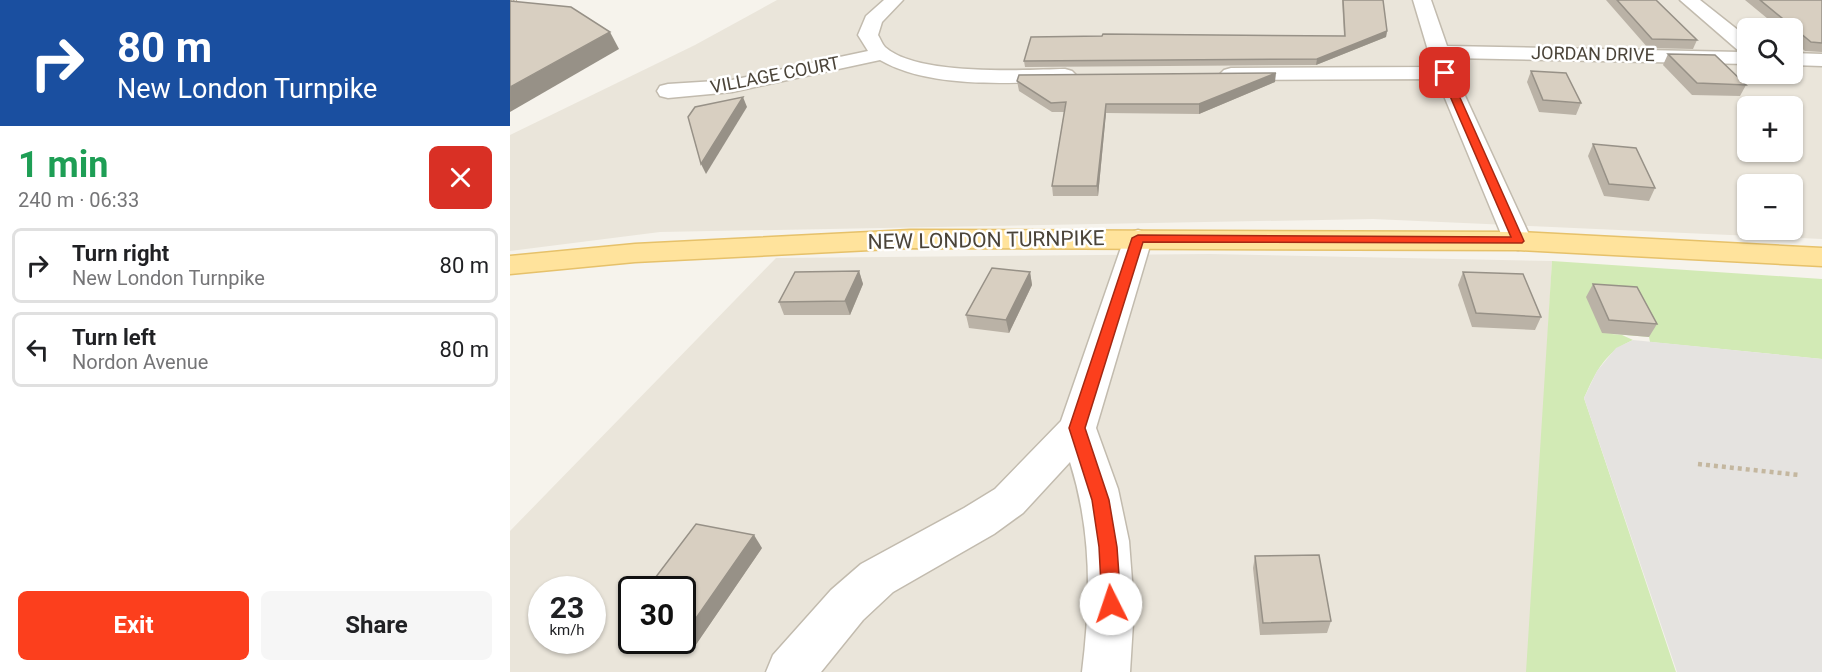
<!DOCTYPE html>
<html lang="en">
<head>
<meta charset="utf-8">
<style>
  body { margin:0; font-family:Roboto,sans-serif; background:#f6f6f6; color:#202124; height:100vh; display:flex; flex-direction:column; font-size:22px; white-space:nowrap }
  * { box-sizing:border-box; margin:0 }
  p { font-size:20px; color:#757577 }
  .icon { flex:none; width:33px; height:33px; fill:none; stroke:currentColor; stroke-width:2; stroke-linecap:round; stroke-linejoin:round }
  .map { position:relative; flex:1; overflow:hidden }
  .panel { display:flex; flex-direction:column; background:#fff; width:510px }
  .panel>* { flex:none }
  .banner { background:#1a4fa0; color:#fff; overflow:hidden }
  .buttons { position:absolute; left:1227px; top:18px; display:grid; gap:12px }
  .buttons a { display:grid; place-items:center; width:66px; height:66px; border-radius:9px; background:#fff; box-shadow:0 2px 4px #0004; font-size:30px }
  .speed { position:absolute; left:18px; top:576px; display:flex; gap:12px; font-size:30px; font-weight:700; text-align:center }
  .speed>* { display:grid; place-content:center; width:78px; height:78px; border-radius:50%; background:#fff; box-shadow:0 2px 4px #0004; line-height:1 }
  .speed small { font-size:15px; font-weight:400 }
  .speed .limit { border:3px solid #111; border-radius:9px; background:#fff; color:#111 }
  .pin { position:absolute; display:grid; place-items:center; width:51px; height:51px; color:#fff; margin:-26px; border-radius:12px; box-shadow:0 3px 9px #0006 }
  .me { position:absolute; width:66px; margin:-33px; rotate:356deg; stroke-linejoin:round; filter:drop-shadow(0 0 4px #0008) }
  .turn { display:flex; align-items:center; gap:21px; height:126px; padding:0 18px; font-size:27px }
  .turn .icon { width:78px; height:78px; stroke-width:2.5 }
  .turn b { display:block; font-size:42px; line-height:51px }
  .round { display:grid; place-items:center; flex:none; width:63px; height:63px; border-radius:9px; background:#f6f6f6 }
  .overview { display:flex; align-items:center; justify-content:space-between; height:102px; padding:0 18px }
  h1 { font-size:36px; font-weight:700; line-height:45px; color:#1e9e55 }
  .cta { display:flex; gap:12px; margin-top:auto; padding:12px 18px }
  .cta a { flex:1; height:69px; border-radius:9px; background:#fc3f1d; color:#fff; font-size:24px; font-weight:700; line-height:69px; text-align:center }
  .cta a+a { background:#f6f6f6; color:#202124 }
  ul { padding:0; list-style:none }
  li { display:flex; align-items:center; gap:18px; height:75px; margin:0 12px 9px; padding:0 6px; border:3px solid #e0e0e0; border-radius:9px }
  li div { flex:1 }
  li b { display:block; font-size:22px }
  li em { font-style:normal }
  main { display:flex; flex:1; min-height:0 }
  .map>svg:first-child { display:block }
  .residential { fill:#eae5da; fill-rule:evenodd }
  .green { fill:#d2eab5 }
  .parking { fill:#e5e3e0 }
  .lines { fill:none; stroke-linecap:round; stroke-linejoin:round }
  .minor-casing { stroke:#c2bbae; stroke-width:3 }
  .major-casing { stroke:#e6c16a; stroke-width:3 }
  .path-far1 { stroke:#c4b79f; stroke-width:2; stroke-dasharray:1.5 1.5; stroke-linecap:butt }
  .path { stroke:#c4b79f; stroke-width:4.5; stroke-dasharray:4 4; stroke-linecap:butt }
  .minor { fill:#fff; fill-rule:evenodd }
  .major { fill:#ffe39c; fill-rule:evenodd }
  .wall { fill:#bab2a6 }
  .shaded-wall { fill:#979187 }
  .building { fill:#d8cfc1; stroke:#979187; stroke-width:1.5 }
  .route { fill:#fc3f1d; stroke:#a42913; stroke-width:1.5 }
  .labels { text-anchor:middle; stroke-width:5; stroke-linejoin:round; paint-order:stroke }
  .far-street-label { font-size:18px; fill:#4b4439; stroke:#fff }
  .street-label { font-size:21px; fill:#4b4439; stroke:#fff }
</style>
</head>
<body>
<main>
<section class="panel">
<div class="banner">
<div class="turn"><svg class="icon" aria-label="right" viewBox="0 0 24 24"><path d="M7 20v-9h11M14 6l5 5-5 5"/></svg><div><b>80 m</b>New London Turnpike</div></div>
</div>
<div class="overview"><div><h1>1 min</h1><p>240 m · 06:33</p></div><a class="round" style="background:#d93025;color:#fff"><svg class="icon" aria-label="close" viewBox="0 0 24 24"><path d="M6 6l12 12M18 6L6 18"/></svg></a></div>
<ul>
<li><svg class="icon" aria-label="right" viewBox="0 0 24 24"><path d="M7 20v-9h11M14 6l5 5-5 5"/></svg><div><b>Turn right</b><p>New London Turnpike</p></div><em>80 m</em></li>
<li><svg class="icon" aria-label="left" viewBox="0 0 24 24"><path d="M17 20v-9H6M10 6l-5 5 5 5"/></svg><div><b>Turn left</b><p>Nordon Avenue</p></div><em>80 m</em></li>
</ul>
<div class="cta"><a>Exit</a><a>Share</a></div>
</section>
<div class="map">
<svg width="1312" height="672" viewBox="0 0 1312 672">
  <rect width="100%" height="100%" fill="#f6f3ec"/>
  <g class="residential">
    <path d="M267,0H1312V239L863,219L150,232L0,251V135L185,45ZM1238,28H1282V74H1238ZM1238,106H1282V152H1238ZM1238,184H1282V230H1238Z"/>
    <path d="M700,254L1042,261L1019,672H0V531L266,258ZM32,590H82V640H32ZM122,590H172V640H122Z"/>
  </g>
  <path class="green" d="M1042,261L1312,279V359L1140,342L1139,337L1092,333L1112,335L1123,340C1094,353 1087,370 1074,398L1166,672H1016Z"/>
  <path class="parking" d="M1123,340L1312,359V672H1167L1074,398L1087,371L1106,348Z"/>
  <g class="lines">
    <defs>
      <g id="minor">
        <path d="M374,0H393L372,22L368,35C370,38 372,44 375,47C407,76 513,70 555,69L562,71L566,75L562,79L555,81C499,83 420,89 370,60L222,92L158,98L150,96L147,91L150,86L158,84L222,80L358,51L348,35L356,16Z"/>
        <path d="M903,0H921L937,46L1230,52L1170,0H1190L1238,38V64L941,58L950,85L1022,241L1018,247L1008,250L998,247L994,241L927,79L721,80L714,78L710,74L714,70L721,68L923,67Z"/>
        <path d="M1282,53L1312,54V66L1282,65Z"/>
        <path d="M628,230L638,233L642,239L586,428L608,489L619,541L624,607L620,672H572C581,600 582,532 560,462L513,513L484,534L383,592L353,620L311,672H256L263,655L321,590L351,564L454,508L485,489L551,421L614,239L618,233Z"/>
      </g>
      <path id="major" d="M400,230L1008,232L1312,248V266L1008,250L400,248L125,262L0,274V256L125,244Z"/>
    </defs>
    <use href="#minor" class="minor-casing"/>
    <use href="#major" class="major-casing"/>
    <path class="path-far1" d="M0,1L7,0"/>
    <path class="path" d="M1188,464L1289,475"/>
    <use href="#minor" class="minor"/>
    <use href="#major" class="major"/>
  </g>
  <g class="wall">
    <path d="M832,0H873L877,31L876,37L806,65L515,67L514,61L834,36Z"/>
    <path d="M1096,0H1146L1187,40L1183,49L1138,48Z"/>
    <path d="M1235,0H1312V52L1295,51L1282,40V28H1269Z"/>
    <path d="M1158,54L1236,85L1230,96L1182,95L1153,65Z"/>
    <path d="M1021,71L1071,103L1066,115L1029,112L1017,82Z"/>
    <path d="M507,81L765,82L689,114L596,113L588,196H543L542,186L554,112H542L509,91Z"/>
    <path d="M1083,144L1145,188L1139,201L1094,196L1078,156Z"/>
    <path d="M349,271L353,284L340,315H274L269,302Z"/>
    <path d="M520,272L522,285L499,333L459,328L456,315Z"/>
    <path d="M953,272L1031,317L1025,330L962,327L948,285Z"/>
    <path d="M1083,284L1147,324L1139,337L1092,333L1076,297Z"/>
    <path d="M252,548L185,646L161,640H172V590Z"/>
    <path d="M745,556L821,621L817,633L750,635L743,568Z"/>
    <path d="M122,608V629L113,620Z"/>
  </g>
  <g class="shaded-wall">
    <path d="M877,31L876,37L806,65L807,59Z"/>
    <path d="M100,32L109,49L0,112V87Z"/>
    <path d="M766,73L765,82L689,114V104Z"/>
    <path d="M233,97L237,107L196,174L191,164Z"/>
    <path d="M596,104V113L588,196L587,186Z"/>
    <path d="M349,271L353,284L340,315L335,301Z"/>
    <path d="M520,272L522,285L499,333L496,320Z"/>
    <path d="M244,535L252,548L185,646L175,634Z"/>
  </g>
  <g class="building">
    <path d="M833,0H873L877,31L807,59L514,61L521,37L592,36L593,34L835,36Z"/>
    <path d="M1107,0H1146L1187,40L1142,39Z"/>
    <path d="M1250,0H1312V43L1301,42Z"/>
    <path d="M0,1L61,7L100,32L0,87Z"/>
    <path d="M1158,54L1205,55L1236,85L1187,83Z"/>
    <path d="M1021,71L1056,73L1071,103L1033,100Z"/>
    <path d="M766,73L689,104H596L587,186H542L556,102L541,103L507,81L509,75Z"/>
    <path d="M233,97L191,164L178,117L185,107Z"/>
    <path d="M1083,144L1126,148L1145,188L1099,184Z"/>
    <path d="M482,268L520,272L496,320L456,315Z"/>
    <path d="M349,271L335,301L269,302L285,272Z"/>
    <path d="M953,272L1013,274L1031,317L966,313Z"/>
    <path d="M1083,284L1127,287L1147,324L1099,320Z"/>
    <path d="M186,524L244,535L175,634H172V590H136Z"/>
    <path d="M809,555L821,621L753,623L745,556Z"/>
    <path d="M122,608V622L113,620Z"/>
  </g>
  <path class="route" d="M935,70L939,73L1014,241L1012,243L633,242L575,428L599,500L607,547L611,604L608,611L601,613L595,611L592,604L589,547L582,500L559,428L622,238L628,235L1001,237L930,73Z"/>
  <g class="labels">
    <g class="far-street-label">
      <text transform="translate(1083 54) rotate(1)" y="6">JORDAN DRIVE</text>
      <text transform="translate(265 75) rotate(-11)" y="6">VILLAGE COURT</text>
    </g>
    <g class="street-label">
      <text transform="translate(476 240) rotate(-1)" y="7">NEW LONDON TURNPIKE</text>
    </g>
  </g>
</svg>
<div class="buttons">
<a><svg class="icon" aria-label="search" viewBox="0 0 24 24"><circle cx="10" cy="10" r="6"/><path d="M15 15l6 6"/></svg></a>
<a>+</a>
<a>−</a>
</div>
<div class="speed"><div>23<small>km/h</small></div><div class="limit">30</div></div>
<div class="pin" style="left:935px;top:73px;background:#d93025"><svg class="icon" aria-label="arrive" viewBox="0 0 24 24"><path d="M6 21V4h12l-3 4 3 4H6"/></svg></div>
<svg class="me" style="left:601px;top:604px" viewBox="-20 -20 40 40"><circle r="19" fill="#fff"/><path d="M0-13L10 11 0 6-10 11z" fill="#fc3f1d"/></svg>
</div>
</main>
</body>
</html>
